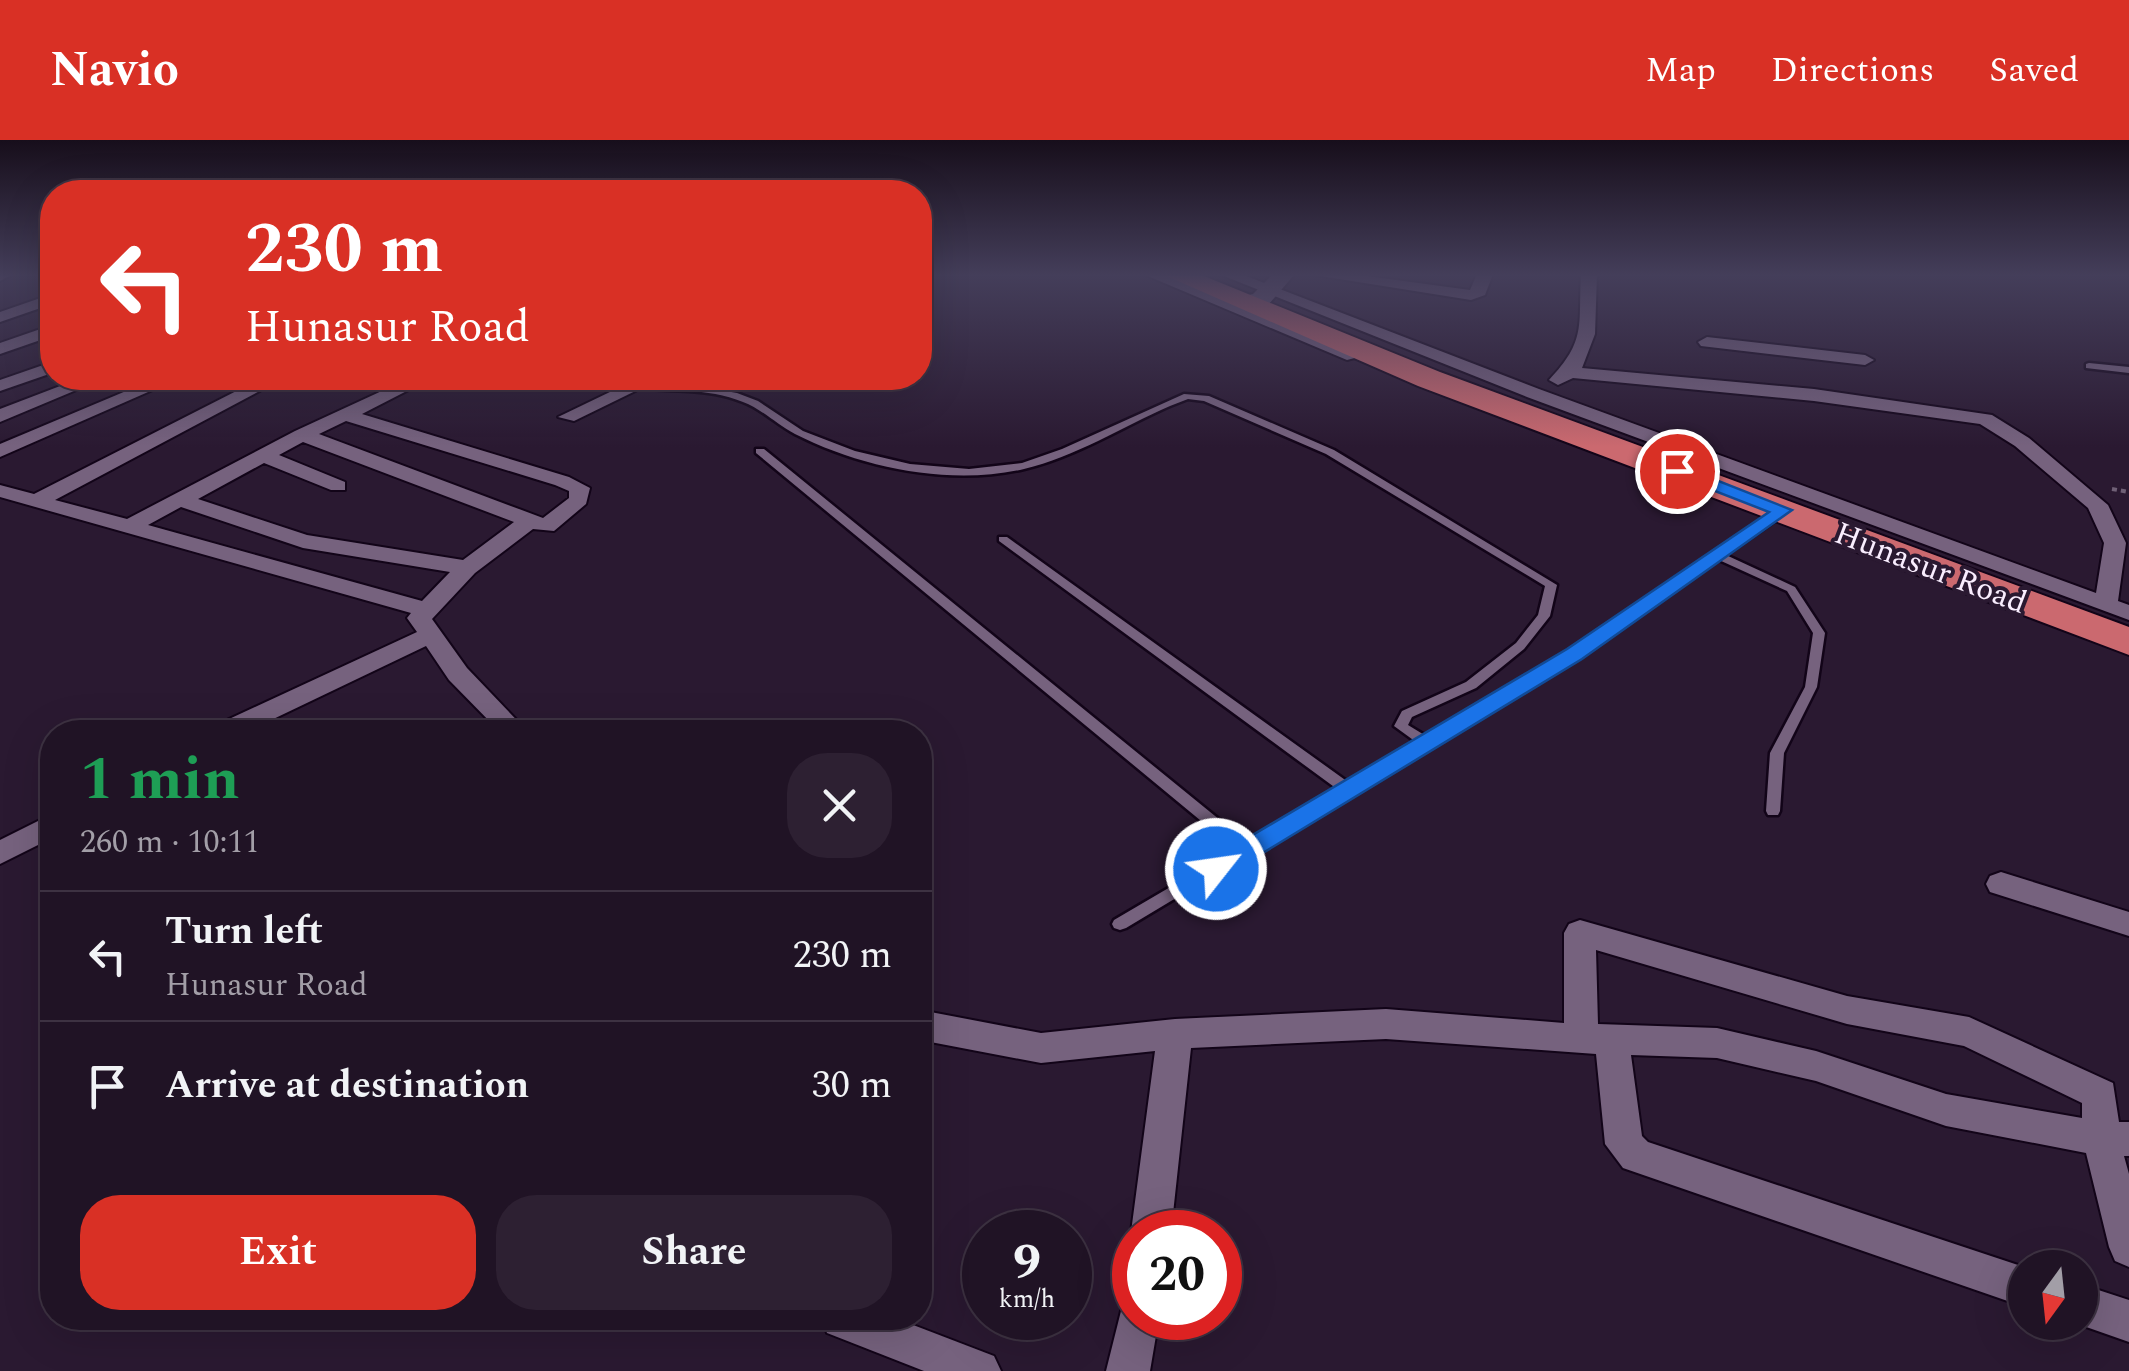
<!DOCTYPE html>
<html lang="en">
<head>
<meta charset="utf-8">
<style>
  body { margin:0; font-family:Spectral,serif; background:#2d2032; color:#f1f3f6; height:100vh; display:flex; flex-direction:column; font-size:38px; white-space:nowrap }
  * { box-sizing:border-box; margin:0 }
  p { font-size:32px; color:#a29ea7 }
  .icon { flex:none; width:55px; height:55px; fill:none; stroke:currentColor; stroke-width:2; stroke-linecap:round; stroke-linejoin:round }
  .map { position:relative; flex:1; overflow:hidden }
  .sheet { position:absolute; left:40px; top:580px; width:892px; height:610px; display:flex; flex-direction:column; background:#201325; border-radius:40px; box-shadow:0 10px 40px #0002,0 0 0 2px #3d3242 }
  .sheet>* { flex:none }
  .top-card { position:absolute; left:40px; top:40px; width:892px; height:210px; border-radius:40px; box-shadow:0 10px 40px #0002,0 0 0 2px #3d3242; background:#d93025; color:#fff; overflow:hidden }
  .needle { width:65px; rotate:195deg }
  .fabs { position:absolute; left:2008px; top:1110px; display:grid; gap:20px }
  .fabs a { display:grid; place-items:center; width:90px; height:90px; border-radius:50%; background:#201325; box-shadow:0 10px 40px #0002,0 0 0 2px #3d3242; font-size:50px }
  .speed { position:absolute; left:962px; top:1070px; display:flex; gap:20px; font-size:50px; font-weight:700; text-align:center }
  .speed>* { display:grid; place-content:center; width:130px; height:130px; border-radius:50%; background:#201325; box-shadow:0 10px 40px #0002,0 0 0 2px #3d3242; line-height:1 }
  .speed small { font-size:25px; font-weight:400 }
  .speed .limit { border:15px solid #d22; background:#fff; color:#111 }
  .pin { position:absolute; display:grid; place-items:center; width:85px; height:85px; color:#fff; margin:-42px; border:5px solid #fff; border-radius:50%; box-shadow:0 2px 10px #0007 }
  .me { position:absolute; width:110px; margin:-55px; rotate:60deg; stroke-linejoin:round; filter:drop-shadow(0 0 8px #0008) }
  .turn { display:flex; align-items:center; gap:35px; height:210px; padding:0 40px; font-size:45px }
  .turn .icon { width:130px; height:130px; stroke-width:2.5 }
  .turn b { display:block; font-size:70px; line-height:85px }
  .round { display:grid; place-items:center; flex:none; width:105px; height:105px; border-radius:40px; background:#2d2032 }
  .summary { display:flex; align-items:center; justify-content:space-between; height:170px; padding:0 40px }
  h1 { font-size:60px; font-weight:700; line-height:75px; color:#1e9e55 }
  .cta { display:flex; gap:20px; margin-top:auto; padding:20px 40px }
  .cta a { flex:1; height:115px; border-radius:40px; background:#d93025; color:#fff; font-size:40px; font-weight:700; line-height:115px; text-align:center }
  .cta a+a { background:#2d2032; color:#f1f3f6 }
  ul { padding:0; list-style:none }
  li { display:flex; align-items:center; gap:30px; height:130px; padding:0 40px; border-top:2px solid #3d3242 }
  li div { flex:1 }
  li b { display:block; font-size:38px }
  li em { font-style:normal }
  header { display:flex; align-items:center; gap:60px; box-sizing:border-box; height:140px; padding:0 50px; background:#d93025; color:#fff }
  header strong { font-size:48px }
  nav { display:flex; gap:55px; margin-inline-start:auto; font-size:35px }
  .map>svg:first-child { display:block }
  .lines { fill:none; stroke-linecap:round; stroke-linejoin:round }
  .lane-casing { stroke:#120418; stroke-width:5 }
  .street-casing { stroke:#120418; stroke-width:4 }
  .secondary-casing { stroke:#120418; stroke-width:4 }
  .highway-casing { stroke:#120418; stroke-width:4 }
  .path { stroke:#6f6076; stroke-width:4; stroke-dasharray:5 4; stroke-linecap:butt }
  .lane { fill:#76627e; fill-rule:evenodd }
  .street { fill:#76627e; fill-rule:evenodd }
  .secondary { fill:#76627e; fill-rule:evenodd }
  .highway { fill:#cb696f; fill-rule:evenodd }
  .route { fill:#1a73e8; stroke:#114b97; stroke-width:2.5 }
  .labels { text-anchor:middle; stroke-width:8; stroke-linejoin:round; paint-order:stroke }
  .far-street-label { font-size:32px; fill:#f9edfe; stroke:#2a1931 }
</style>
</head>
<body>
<header>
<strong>Navio</strong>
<nav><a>Map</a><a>Directions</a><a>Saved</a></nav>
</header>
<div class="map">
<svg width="2129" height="1231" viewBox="0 0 2129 1231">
  <rect width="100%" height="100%" fill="#2a1931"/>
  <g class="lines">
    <defs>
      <g id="lane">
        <path d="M2089,223L2129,227V233L2086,228V224Z"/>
        <path d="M634,243L691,245L737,253L758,261L803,291L855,311L910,324L969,329L1022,323L1062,309L1184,254L1209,256L1334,310L1557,445L1550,476L1524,509L1476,548L1412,577L1408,585L1426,596L1570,511L1778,369H1786V373L1726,415L1795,447L1825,493L1817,547L1784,613L1780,671L1778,675H1768L1766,671L1770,613L1805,547L1813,493L1787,451L1719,420L1578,517L1434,603L1433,607L1426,608L1356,650L1355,655H1348L1255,711L1253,715L1246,716L1126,788L1120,790L1114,788L1112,784L1114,780L1235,709L756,313V309H764L1247,702L1337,649L999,401V397H1007L1348,642L1416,602L1394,586L1402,571L1466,542L1516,503L1538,475L1545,446L1326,314L1204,261L1188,259L1170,266C1122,287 1075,317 1024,329C950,346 862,328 795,294C777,285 762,269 743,262C707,247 668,252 631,248V244Z"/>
      </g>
      <g id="street">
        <path d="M0,134H13L0,141Z"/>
        <path d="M1143,134H1165L1362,216L1347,220Z"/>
        <path d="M1219,134H1241L1539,249L2096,453L2104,403L2088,368L2015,306L1980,284L1814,261L1573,238L1558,245L1549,240C1587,200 1578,186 1581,134H1597L1595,194L1582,228L1814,249L1992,275L2029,298L2108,365L2126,403L2118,461L2129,465V480L1527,257Z"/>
        <path d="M1308,134H1352L1470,150L1477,134H1493L1485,155L1471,160Z"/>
        <path d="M52,154V164L0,182V172Z"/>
        <path d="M52,185V196L0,214V203Z"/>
        <path d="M1707,197L1865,215L1874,220L1865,225L1701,206L1698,202Z"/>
        <path d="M52,222V233L0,251V240Z"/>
        <path d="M81,238H105L0,282V269Z"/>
        <path d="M157,238H180L0,317V304Z"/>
        <path d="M262,238H284L55,360L127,379L295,291L410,238H432L362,274L569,337L590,348L586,364L554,391L533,389L475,433L432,479L467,528L528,592H500L449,540L426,506L246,592H211L214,586L417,492L407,478L411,473L0,357V345L34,354ZM346,281L555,345L569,351V358L543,378L319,294ZM303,302L514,382L463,420L307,395L198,359L264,323L331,350H345V342L279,315ZM181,367L303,408L450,432L422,461L148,385Z"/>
        <path d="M639,238H662L574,281L558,277Z"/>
        <path d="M52,674V698L0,724V700Z"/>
        <path d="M2001,732L2129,772V796L1990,752L1986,744L1990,736Z"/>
        <path d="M1580,780L1847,856L1969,877L2113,943L2119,982H2129V1016H2124L2129,1034V1127L2115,1121L2109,1107L2086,1013L1946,986L1816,941L1717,918L1631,915L1642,996L1648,1002L2027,1128L2025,1167L1623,1028L1605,1004L1596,914L1386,899L1191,908L1171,1092H1135V1101L1131,1092L1155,911L1041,923L920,900V870L1041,893L1175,879L1386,869L1564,883V793L1569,784ZM1596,810L1847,884L1964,906L2082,963V978L1946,954L1816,911L1717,888L1598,884Z"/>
        <path d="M2080,1144L2129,1160V1202L2072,1182H2080Z"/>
        <path d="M1135,1158V1178H1159L1150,1231H1106L1123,1163Z"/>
        <path d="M821,1178H895L994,1216L1001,1231H924L827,1193Z"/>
      </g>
      <path id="secondary" d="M1273,134H1295L1269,164L1236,168V158L1253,154Z"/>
      <path id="highway" d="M1162,134H1199L1440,232L2129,487V515L1418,246Z"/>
    </defs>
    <use href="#lane" class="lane-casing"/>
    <use href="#street" class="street-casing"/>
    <use href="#secondary" class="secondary-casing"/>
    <use href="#highway" class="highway-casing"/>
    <path class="path" d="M2112,349L2129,352"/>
    <use href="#lane" class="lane"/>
    <use href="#street" class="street"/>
    <use href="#secondary" class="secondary"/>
    <use href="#highway" class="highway"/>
  </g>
  <linearGradient id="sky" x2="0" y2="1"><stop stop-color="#170e1b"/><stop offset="0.44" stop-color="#443e5a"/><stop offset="1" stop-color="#443e5a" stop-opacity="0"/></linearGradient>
  <rect width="2129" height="307" fill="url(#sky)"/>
  <path class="route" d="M1671,327H1683L1792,370L1582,519L1225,736H1207L1203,729L1207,722L1567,509L1769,372L1671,334Z"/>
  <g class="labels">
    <g class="far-street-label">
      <text transform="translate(1931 427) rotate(21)" y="11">Hunasur Road</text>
    </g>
  </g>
</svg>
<div class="fabs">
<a><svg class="needle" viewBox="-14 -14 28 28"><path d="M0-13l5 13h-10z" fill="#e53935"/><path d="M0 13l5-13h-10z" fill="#a29ea7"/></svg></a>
</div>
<div class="speed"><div>9<small>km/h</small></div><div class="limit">20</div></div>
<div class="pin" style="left:1677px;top:331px;background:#d93025"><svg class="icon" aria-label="arrive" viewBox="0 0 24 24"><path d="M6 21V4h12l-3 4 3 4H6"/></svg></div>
<svg class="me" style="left:1216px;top:729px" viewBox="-20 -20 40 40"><circle r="17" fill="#1a73e8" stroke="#fff" stroke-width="3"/><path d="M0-11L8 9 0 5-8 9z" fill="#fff"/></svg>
<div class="top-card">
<div class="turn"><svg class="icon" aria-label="left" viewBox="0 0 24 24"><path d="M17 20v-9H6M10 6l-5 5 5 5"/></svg><div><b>230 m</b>Hunasur Road</div></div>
</div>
<section class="sheet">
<div class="summary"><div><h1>1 min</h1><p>260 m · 10:11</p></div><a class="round"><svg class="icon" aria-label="close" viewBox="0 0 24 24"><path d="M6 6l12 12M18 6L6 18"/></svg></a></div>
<ul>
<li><svg class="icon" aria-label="left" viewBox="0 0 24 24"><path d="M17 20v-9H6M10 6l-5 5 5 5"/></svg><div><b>Turn left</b><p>Hunasur Road</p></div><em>230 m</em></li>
<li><svg class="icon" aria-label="arrive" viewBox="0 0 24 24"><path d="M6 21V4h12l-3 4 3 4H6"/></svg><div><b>Arrive at destination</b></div><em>30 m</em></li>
</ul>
<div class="cta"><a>Exit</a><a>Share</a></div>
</section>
</div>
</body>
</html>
